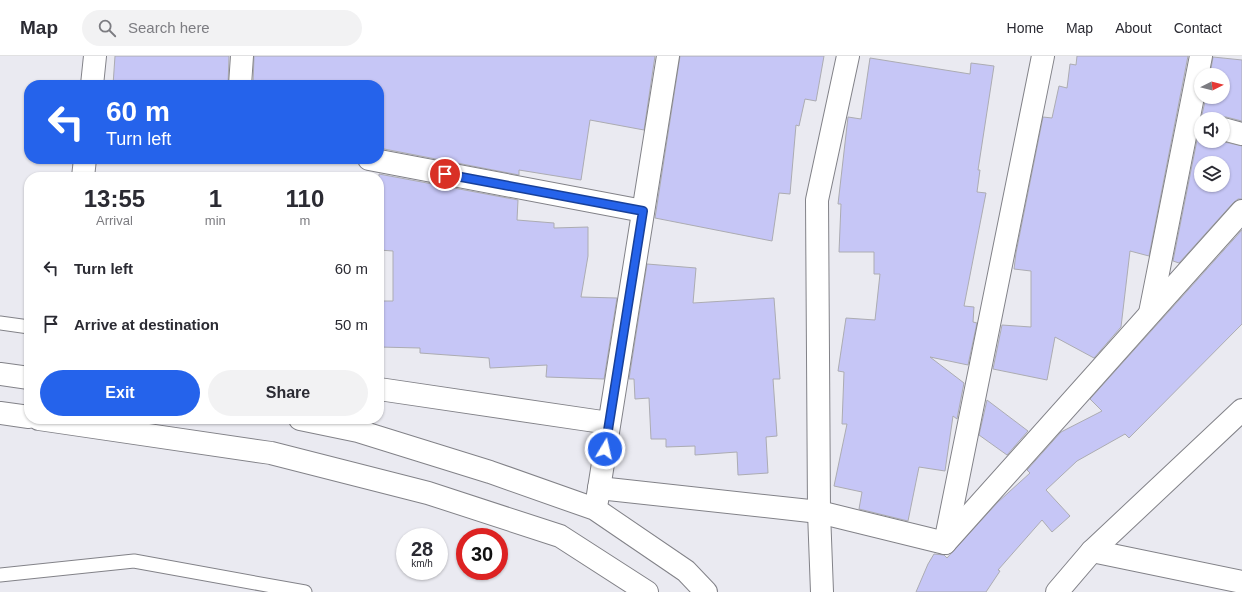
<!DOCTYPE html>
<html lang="en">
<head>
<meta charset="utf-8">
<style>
  body { margin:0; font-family:Arial,sans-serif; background:#f2f2f3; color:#2b2b33; height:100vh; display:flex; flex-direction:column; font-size:15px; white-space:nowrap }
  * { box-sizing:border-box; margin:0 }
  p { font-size:13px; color:#7c7c81 }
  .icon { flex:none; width:22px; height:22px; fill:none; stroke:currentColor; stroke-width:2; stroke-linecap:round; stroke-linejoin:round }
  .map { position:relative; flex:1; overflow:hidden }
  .sheet { position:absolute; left:24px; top:116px; width:360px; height:252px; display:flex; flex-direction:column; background:#fff; border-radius:16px; box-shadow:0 1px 3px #0004 }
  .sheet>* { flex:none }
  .hud { position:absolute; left:24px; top:24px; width:360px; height:84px; border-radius:16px; box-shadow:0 1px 3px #0004; background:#2563eb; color:#fff; overflow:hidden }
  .needle { width:26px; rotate:84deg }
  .tools { position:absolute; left:1194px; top:12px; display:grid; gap:8px }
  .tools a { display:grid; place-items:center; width:36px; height:36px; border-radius:50%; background:#fff; box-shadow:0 1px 3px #0004; font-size:20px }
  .speed { position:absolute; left:396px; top:472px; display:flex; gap:8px; font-size:20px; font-weight:700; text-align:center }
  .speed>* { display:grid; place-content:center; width:52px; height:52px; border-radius:50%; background:#fff; box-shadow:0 1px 3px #0004; line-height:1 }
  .speed small { font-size:10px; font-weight:400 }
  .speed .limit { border:6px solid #d22; background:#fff; color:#111 }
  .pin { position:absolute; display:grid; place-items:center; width:34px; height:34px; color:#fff; margin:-17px; border:2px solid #fff; border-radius:50%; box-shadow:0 1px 4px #0007 }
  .me { position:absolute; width:44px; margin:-22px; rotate:9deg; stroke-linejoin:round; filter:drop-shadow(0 0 3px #0008) }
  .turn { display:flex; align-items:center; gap:14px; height:84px; padding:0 16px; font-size:18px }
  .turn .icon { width:52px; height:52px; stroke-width:2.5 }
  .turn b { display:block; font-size:28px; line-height:34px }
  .eta { display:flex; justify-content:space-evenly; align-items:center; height:68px; text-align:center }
  .eta b { font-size:24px; font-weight:600; line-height:28px }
  .button { display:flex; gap:8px; margin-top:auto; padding:8px 16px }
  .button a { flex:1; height:46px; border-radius:24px; background:#2563eb; color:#fff; font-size:16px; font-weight:600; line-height:46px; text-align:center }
  .button a+a { background:#f2f2f3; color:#2b2b33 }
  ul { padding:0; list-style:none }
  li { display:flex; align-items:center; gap:12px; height:56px; padding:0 16px }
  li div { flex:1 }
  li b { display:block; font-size:15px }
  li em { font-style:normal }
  header { display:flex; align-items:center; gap:24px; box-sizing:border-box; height:56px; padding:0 20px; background:#fff; border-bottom:1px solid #e1e1e2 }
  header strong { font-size:19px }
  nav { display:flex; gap:22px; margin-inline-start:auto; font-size:14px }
  .search { width:280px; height:36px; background:#f2f2f3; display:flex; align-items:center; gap:10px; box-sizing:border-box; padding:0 14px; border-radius:22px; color:#7c7c81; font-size:15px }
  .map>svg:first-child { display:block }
  .building { fill:#c6c6f6; stroke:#acacb2; fill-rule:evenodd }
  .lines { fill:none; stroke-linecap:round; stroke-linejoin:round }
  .lane-casing { stroke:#828288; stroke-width:15 }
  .street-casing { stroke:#828288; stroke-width:24 }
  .secondary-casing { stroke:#828288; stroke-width:24 }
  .lane { stroke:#fff; stroke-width:13 }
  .street { stroke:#fff; stroke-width:22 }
  .secondary { stroke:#fff; stroke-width:22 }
  .route-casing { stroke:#184099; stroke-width:10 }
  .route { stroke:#2563eb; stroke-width:7 }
</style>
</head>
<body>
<header>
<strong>Map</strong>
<div class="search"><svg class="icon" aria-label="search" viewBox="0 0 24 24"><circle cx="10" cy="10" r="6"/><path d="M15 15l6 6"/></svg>Search here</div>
<nav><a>Home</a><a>Map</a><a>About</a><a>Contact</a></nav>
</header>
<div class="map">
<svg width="1242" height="536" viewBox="0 0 1242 536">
  <rect width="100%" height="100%" fill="#eaeaf1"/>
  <g class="building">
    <path d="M115,0H229L228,29H113Z"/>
    <path d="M254,0H655L644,74L590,64L581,124L519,114V119L379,92V29H253Z"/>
    <path d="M680,0H824L816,45L805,43L799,70L796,69L790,138L779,137L772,185L655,162Z"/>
    <path d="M1077,0H1188L1149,200L1130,195L1121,271L1094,302L1055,281L1047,324L993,313L1002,269L1031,271V215L1014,213L1016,197L1043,61L1052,62L1059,30L1067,32L1070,8L1076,9Z"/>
    <path d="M1213,1L1242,4V65L1226,61H1220L1216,63H1201L1206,41H1223V19H1210Z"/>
    <path d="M870,2L970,18L971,7L994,10L978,114H980L977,136L986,137L964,250L974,251L973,266L977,267L968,309L930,301L964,327L957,363L953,360L945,415L919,411L908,465L859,453L862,436L834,430L847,368H842L844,316L838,315L846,262L875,264L880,218H874V196H839L841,148H838L848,61L861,63Z"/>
    <path d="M1201,64V85H1220L1242,90V143H1238L1233,147L1179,207L1173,205ZM1201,107H1223V129H1201Z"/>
    <path d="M379,118L518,144L517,164L554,167V172L588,171V200L581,241L617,242L604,323L546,321L547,309L490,312L489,302L420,297V292L379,291V245H393V195L379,194Z"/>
    <path d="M1242,174V268L1129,382L1125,378L1077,405L1046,434L1070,460L1052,476L1042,464L998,514L1000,515L986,536H916L928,508L934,498L944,499L947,502L998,446L1030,417L1027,414L1061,376L1102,355L1090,343Z"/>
    <path d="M647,208L696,212L693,247L774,242L780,323H773L777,380L766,381L768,417L738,419L737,396L695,399V390L666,391V383H651L649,342L635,343L634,323H629Z"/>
    <path d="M987,344L1028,375L1007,399L979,379Z"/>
  </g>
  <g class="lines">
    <defs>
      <g id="lane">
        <path d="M0,267L29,271"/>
        <path d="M0,519L134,505L305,536"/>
      </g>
      <g id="street">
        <path d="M92,29L95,0"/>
        <path d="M240,29L242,0"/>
        <path d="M1223,73L1242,78"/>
        <path d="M369,103L643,155"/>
        <path d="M83,121L85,103"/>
        <path d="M1150,257L1201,0"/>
        <path d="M379,333L609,367"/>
        <path d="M599,432L819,456L945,487L1242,155"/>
        <path d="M597,445L668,0"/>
        <path d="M945,487L1043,0"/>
        <path d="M1092,495L1242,526"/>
        <path d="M822,536L819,456L817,144L848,0"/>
        <path d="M1057,536L1092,495L1242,354"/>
      </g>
      <g id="secondary">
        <path d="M0,318L29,322"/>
        <path d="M0,357L29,361"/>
        <path d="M39,363L271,397L428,437L560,480L647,536"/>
        <path d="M300,363L358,375L490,416L595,453L686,515L706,536"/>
      </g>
    </defs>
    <use href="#lane" class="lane-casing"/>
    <use href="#street" class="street-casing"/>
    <use href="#secondary" class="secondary-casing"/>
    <use href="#lane" class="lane"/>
    <use href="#street" class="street"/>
    <use href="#secondary" class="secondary"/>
  </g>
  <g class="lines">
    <defs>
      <path id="route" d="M445,118L643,155L605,393"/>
    </defs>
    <use href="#route" class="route-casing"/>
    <use href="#route" class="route"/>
  </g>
</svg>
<div class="tools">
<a><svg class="needle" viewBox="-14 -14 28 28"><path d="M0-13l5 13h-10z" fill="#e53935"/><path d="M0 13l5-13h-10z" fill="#7c7c81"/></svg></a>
<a><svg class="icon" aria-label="sound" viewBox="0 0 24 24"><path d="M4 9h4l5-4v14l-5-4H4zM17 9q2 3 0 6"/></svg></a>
<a><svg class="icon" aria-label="layers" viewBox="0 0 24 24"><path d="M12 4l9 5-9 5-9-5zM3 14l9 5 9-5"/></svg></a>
</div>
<div class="speed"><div>28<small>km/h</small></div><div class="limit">30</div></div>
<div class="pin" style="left:445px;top:118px;background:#d93025"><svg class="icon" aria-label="arrive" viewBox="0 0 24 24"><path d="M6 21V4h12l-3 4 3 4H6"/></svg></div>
<svg class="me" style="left:605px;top:393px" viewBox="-20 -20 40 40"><circle r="17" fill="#2563eb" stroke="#fff" stroke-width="3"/><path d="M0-11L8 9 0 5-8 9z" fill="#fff"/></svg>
<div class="hud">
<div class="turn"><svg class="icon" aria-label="left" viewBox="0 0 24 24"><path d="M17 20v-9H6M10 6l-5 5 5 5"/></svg><div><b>60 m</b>Turn left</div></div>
</div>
<section class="sheet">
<div class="eta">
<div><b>13:55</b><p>Arrival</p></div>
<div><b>1</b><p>min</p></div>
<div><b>110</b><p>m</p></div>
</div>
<ul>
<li><svg class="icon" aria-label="left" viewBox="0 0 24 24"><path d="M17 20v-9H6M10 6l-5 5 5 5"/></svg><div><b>Turn left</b></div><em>60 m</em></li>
<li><svg class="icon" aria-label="arrive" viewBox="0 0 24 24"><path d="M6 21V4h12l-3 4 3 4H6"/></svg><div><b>Arrive at destination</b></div><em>50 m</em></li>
</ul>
<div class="button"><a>Exit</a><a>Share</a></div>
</section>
</div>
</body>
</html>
